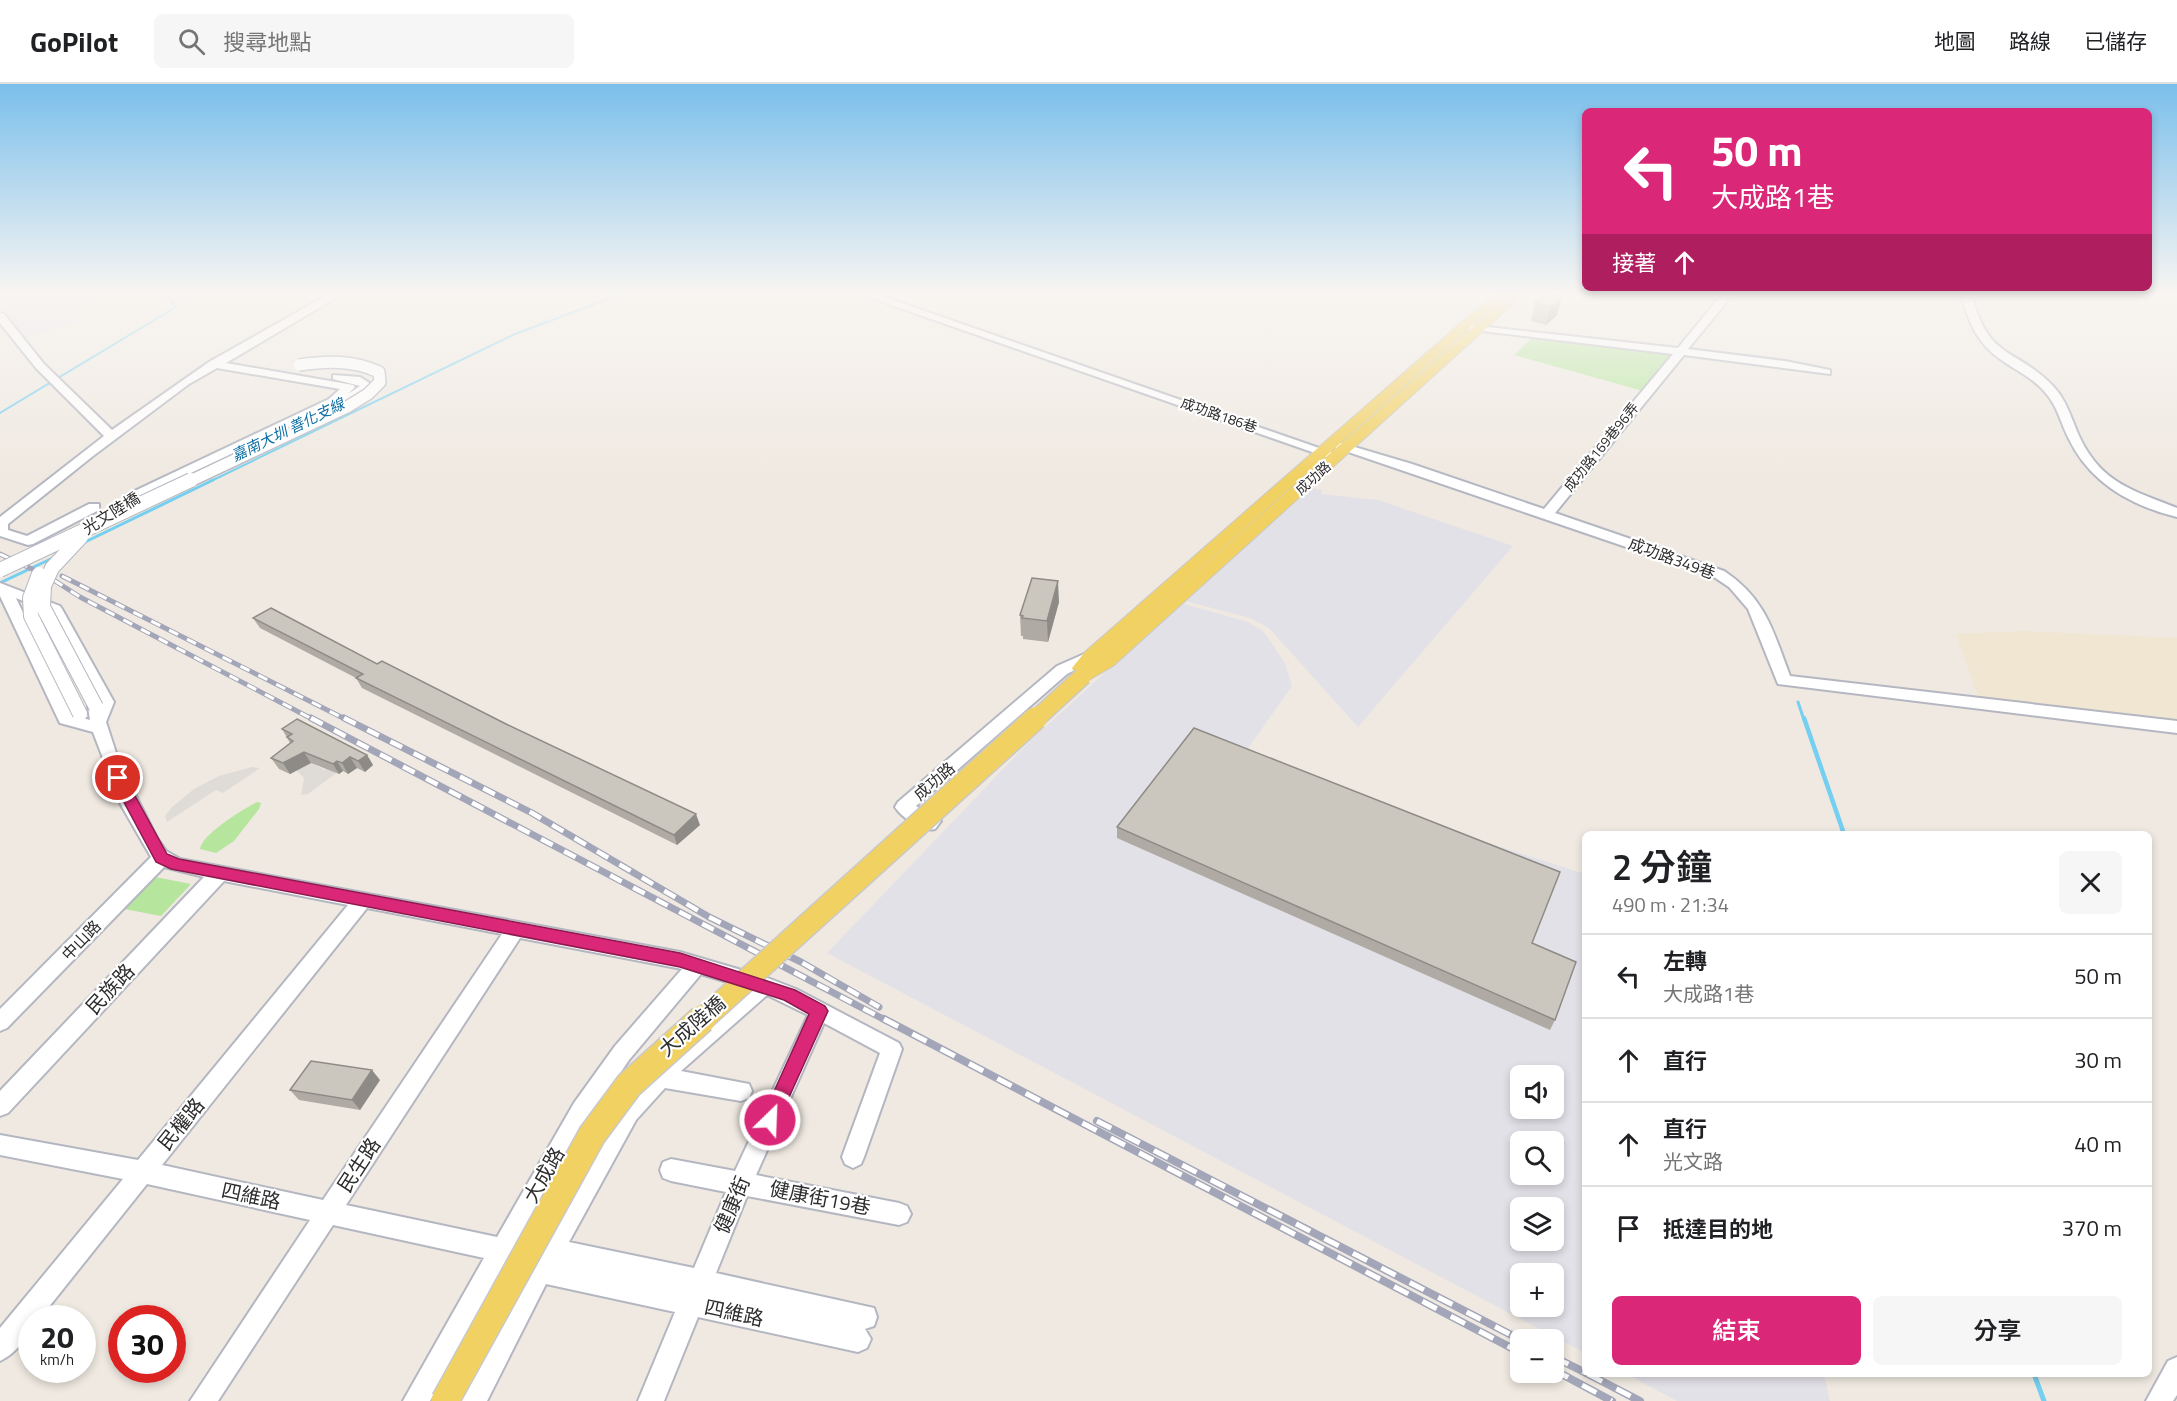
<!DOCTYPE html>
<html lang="zh-TW">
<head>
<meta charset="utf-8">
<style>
  body { margin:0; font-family:"Titillium Web","Noto Sans TC",sans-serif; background:#f6f6f6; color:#202124; height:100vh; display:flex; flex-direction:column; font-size:22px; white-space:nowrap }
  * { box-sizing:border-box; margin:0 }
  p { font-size:20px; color:#757577 }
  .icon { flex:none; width:33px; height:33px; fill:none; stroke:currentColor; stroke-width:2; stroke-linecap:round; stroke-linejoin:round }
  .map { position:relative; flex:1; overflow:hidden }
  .drawer { position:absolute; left:1582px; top:747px; width:570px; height:546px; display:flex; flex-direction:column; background:#fff; border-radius:9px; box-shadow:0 3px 9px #0003 }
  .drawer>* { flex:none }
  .guide { position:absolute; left:1582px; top:24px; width:570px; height:183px; border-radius:9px; box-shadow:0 3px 9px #0003; background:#db2777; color:#fff; overflow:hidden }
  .controls { position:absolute; left:1510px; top:981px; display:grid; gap:12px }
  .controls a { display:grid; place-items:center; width:54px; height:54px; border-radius:9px; background:#fff; box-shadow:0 3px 9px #0003; font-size:30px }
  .speed { position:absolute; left:18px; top:1221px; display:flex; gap:12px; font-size:30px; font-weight:700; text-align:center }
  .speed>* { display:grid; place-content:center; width:78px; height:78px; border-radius:50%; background:#fff; box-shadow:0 3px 9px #0003; line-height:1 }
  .speed small { font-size:15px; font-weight:400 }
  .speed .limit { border:9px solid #d22; background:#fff; color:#111 }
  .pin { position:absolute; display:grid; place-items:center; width:51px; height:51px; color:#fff; margin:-26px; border:3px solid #fff; border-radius:50%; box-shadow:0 2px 6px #0007 }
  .me { position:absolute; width:66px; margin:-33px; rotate:24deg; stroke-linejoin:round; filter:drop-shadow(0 0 4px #0008) }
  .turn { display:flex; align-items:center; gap:21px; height:126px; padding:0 30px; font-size:27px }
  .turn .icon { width:78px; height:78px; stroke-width:2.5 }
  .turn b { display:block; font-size:42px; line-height:51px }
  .then { display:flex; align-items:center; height:57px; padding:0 30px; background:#0003; gap:12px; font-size:22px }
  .round { display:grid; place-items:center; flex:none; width:63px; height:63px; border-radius:9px; background:#f6f6f6 }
  .summary { display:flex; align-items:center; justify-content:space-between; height:102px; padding:0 30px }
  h1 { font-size:36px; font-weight:600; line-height:45px }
  .action { display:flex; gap:12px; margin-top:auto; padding:12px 30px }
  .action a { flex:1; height:69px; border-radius:9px; background:#db2777; color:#fff; font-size:24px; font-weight:600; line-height:69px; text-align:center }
  .action a+a { background:#f6f6f6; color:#202124 }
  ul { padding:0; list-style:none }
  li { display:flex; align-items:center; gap:18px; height:84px; padding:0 30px; border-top:2px solid #e0e0e0 }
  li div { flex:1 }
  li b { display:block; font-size:22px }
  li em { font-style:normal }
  header { display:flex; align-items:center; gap:36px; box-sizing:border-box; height:84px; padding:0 30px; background:#fff; border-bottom:2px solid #e0e0e0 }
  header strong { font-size:28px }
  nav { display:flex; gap:33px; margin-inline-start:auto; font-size:21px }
  .search { width:420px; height:54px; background:#f6f6f6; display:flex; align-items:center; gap:15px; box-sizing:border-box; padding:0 21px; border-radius:9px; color:#757577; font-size:22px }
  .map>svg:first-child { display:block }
  .industrial { fill:#e3e1e8; fill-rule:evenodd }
  .education { fill:#f0e6d1 }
  .green { fill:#b6e59e }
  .plaza { fill:#dfdcd8 }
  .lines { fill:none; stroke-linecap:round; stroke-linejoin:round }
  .stream-far3 { stroke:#75cff0; stroke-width:2 }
  .stream-far2 { stroke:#75cff0; stroke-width:3 }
  .stream-far1 { stroke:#75cff0; stroke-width:4.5 }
  .stream { stroke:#75cff0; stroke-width:5 }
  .minor-casing { stroke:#b4b7c1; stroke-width:4 }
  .major-casing { stroke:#c9c9c9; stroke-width:2 }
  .minor { fill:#fff; fill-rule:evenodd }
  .major { fill:#f2d163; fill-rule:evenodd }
  .rail-far2-casing { stroke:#a3a6b8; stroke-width:5 }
  .rail-far1-casing { stroke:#a3a6b8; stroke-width:7 }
  .rail-casing { stroke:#a3a6b8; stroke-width:8 }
  .rail-far2 { stroke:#fff; stroke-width:3; stroke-dasharray:10; stroke-linecap:butt }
  .rail-far1 { stroke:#fff; stroke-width:4.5; stroke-dasharray:13; stroke-linecap:butt }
  .rail { stroke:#fff; stroke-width:5; stroke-dasharray:16; stroke-linecap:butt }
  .minor-bridge-far1-casing { stroke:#b4b7c1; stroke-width:14; stroke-linecap:butt }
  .minor-bridge-casing { stroke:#b4b7c1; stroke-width:16; stroke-linecap:butt }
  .major-bridge-far2-casing { stroke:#c9c9c9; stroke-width:20; stroke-linecap:butt }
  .major-bridge-far1-casing { stroke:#c9c9c9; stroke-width:25; stroke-linecap:butt }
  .major-bridge-casing { stroke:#c9c9c9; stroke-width:30; stroke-linecap:butt }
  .minor-bridge-far1 { stroke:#fff; stroke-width:11 }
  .minor-bridge { stroke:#fff; stroke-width:14 }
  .major-bridge-far2 { stroke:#f2d163; stroke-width:17 }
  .major-bridge-far1 { stroke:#f2d163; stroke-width:22 }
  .major-bridge { stroke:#f2d163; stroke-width:27 }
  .wall { fill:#afaba4 }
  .shaded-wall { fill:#8e8b86 }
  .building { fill:#cbc7bf; stroke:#8e8b86; stroke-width:1.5 }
  .route { fill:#db2777; stroke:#8e194d; stroke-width:1.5 }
  .labels { text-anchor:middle; stroke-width:4.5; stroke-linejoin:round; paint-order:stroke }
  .far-street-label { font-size:14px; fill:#2e2e2e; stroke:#fff }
  .far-water-label { font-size:15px; font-style:italic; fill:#0d6fa3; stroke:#fff }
  .street-label { font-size:16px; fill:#2e2e2e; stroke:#fff }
  .near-street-label { font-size:20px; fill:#2e2e2e; stroke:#fff }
</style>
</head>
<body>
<header>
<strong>GoPilot</strong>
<div class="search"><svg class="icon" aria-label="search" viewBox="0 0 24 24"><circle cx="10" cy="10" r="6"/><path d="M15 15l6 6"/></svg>搜尋地點</div>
<nav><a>地圖</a><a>路線</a><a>已儲存</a></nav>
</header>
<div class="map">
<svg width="2177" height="1317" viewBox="0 0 2177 1317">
  <rect width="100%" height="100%" fill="#efe9e1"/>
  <g class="industrial">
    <path d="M0,209H75L88,217L85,234L24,255L0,226Z"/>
    <path d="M1312,404L1322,406L1321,410L1378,416L1513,462L1358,643L1269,544L1250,534L1185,517Z"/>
    <path d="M1181,519L1248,538L1264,548L1285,579L1292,602L1244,670L1435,742L1585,790V1269L827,869L1031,656ZM1521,992H1554V1024H1521ZM1521,1058H1554V1090H1521ZM1521,1124H1554V1156H1521ZM1521,1190H1554V1222H1521Z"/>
    <path d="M1626,1290H1824L1830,1317H1677Z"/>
  </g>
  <path class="education" d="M2023,547L2177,554V641L1979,614L1956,550Z"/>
  <g class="green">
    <path d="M1533,253L1674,270L1643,307L1514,271Z"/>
    <path d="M257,718L261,719L259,725L234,757L216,769L200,765C201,751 243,725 257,718Z"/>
    <path d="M150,792L191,800L161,832L119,824Z"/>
  </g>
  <g class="plaza">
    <path d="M311,679L325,686L331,682L339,687L308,710L301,711L304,694L296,686Z"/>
    <path d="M252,683L260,684L223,709L216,706L167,738L165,732L172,723L194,705L219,692Z"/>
  </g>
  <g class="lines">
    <g class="stream-far3">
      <path d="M168,209L172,218"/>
      <path d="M0,329L176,223L172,218L188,209"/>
      <path d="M209,398L515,250L624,209"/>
    </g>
    <g class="stream-far2">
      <path d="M83,459L213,396"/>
      <path d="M0,499L55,473"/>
      <path d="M1798,618L1804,636"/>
    </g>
    <path class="stream-far1" d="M1804,634L1844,750"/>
    <path class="stream" d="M2034,1290L2044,1317"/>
    <defs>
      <g id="minor">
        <path d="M331,209H344L226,279L353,301L355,303L348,310L360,302L333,295V291L360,293L371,300V304L345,322L335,320L134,418H124V412L329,315L340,305L217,284L189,300L93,372L8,440V446L27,452L89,420H99V426L33,460L28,461L0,452V433L104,352L36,284L0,239V229L4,230L44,280L112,346L209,278Z"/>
        <path d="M857,209H873L1342,372L1340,375H1332Z"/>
        <path d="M1723,209H1734L1688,265L1785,277L1830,286V290L1684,271L1555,429L1724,487C1766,515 1773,547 1790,592L2177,637V649L1778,600L1748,525L1729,503L1714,493L1325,360L1331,356L1412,380L1544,425L1673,270L1465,245L1461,244V240L1678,264Z"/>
        <path d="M1961,209H1971C1989,278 2013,261 2053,302C2068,318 2071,335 2080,354C2102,400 2135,407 2177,424V433C2132,422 2090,399 2069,355C2060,338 2058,322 2044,307C2033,294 2017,287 2003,277C1978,261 1968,238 1961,209Z"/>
        <path d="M0,499L60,522L62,525L114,618L106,638L119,678L157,754L166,767L180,775L680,868L765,893L796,905L899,959L902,965L864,1073L861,1080L853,1084L845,1080L842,1073L880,969L824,939L756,1091L899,1119L907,1122L911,1130L907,1138L899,1141L747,1112L716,1189L874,1224L877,1233L874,1242L865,1245L871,1255L867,1264L858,1268L698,1233L664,1317H638L675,1228L546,1200L487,1317H460L531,1178L620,1022L651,986L747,904L701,890L629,976L590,1033L430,1317H403L484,1174L333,1141L218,1317H190L310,1136L147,1100L40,1234H32C32,1251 15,1270 0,1277V1244L123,1095L0,1071V1051L138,1076L348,821L224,797L8,1029L0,1032V1007L204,793L164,783L7,944L0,947V925L151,773L121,721L93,648L60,639L58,635L0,512ZM16,514L49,528L98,618L90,619L88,623L90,636L72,631ZM367,824L502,850L323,1116L162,1081ZM520,854L682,885L615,962L574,1019L497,1153L346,1121ZM767,911L808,931L735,1087L671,1075L663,1078L660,1086L663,1094L671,1097L726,1108L694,1184L569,1158L636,1036L665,1004L741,1017L749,1014L752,1007L749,1000L681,987Z"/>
        <path d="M1091,567L1099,572L1096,575L1067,590L916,722L929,731L938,732L941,737L935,745C923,748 902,734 895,723L898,718L1057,582Z"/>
        <path d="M2177,1273V1311L2173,1317H2146L2168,1277Z"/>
      </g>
      <path id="major" d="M1495,209H1509L1097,576L1511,209H1525L1113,582L1089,596H1077L1072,584L1085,568Z"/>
    </defs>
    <use href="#minor" class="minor-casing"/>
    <use href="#major" class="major-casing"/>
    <use href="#minor" class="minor"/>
    <use href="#major" class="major"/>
    <defs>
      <g id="rail-far2">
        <path d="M0,470L49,493L80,513L314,636"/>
        <path d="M62,492L347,636"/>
      </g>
      <g id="rail-far1">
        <path d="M311,634L887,937"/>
        <path d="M344,634L532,729L709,833L801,878L879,923"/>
      </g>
      <g id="rail">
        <path d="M884,935L1521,1269"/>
        <path d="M1097,1037L1521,1256"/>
        <path d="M1554,1273L1586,1289"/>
        <path d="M1554,1286L1612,1317"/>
        <path d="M1588,1290L1640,1317"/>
      </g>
    </defs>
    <use href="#rail-far2" class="rail-far2-casing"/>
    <use href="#rail-far1" class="rail-far1-casing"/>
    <use href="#rail" class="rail-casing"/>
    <use href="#rail-far2" class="rail-far2"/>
    <use href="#rail-far1" class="rail-far1"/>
    <use href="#rail" class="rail"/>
    <defs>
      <path id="minor-bridge-far1" d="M188,398L347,323L368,310L380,298L379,288C353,276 327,277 299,281"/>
      <g id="minor-bridge">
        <path d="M81,453L52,484L44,502L43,523L96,623"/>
        <path d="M0,486L191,396"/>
        <path d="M39,490L30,514L31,532L80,630"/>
      </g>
      <path id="major-bridge-far2" d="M1035,636L1083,592"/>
      <path id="major-bridge-far1" d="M701,937L1036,634"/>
      <path id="major-bridge" d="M445,1317L592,1051L629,1001L702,935"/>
    </defs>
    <use href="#minor-bridge-far1" class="minor-bridge-far1-casing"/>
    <use href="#minor-bridge" class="minor-bridge-casing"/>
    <use href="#major-bridge-far2" class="major-bridge-far2-casing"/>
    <use href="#major-bridge-far1" class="major-bridge-far1-casing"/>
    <use href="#major-bridge" class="major-bridge-casing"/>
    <use href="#minor-bridge-far1" class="minor-bridge-far1"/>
    <use href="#minor-bridge" class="minor-bridge"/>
    <use href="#major-bridge-far2" class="major-bridge-far2"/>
    <use href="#major-bridge-far1" class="major-bridge-far1"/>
    <use href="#major-bridge" class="major-bridge"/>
  </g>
  <g class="wall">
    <path d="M1546,209L1557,231L1546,241L1531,237L1535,219Z"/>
    <path d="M1059,518L1048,558L1023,555V552H1021L1020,531Z"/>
    <path d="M253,534L377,580L700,741L677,761L362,604L356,594L260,544Z"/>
    <path d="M282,645L367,671L373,681L365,688L357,684L348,690L343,687L339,690L311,679L290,690L279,685L271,674L290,659Z"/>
    <path d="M1117,743L1532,859L1555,936L1550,946L1117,754Z"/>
    <path d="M380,996L360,1026L299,1016L290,1006Z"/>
  </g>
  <g class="shaded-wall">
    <path d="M1562,213L1557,231L1546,241L1551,223Z"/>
    <path d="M1058,497L1059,518L1048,558L1047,537Z"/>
    <path d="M304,668L311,679L290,690L283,679Z"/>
    <path d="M367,671L373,681L365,688L358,677Z"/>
    <path d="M350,673L357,684L348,690L342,679Z"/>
    <path d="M337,677L343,687L339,690L333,680Z"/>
    <path d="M696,730L700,741L677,761L674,751Z"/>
    <path d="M372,986L380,996L360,1026L352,1016Z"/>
  </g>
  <g class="building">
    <path d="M1546,209H1549L1562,213L1551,223L1535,219Z"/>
    <path d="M1032,494L1058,497L1047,537L1022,534L1023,532L1020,531Z"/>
    <path d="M271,524L377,580L382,577L508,641L696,730L674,751L356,594L363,590L253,534Z"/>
    <path d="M297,635L367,671L358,677L350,673L342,679L337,677L333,680L304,668L283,679L271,674L293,657L287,653L292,650L282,645Z"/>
    <path d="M1194,644L1560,788L1532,859L1576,878L1555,936L1117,743Z"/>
    <path d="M311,977L372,986L352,1016L290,1006Z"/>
  </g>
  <linearGradient id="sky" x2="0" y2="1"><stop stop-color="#7abfeb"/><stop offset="0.53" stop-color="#f8f5f2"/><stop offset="1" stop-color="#f8f5f2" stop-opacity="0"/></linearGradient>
  <rect width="2177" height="394" fill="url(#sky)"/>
  <path class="route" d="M118,689L123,690L167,770L179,775L680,869L795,906L825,922L828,927L776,1042L770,1044L764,1042L761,1036L809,930L784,916L680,883L171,785L156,778L111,694Z"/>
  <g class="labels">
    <g class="far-street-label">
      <text transform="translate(1219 331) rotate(19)" y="5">成功路186巷</text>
      <text transform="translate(1601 363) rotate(-51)" y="5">成功路169巷96弄</text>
      <text transform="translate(1313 394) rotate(-42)" y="5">成功路</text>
    </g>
    <g class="far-water-label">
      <text transform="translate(288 346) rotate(-26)" y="5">嘉南大圳 善化支線</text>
    </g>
    <g class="street-label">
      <text transform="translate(111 429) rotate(-32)" y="6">光文陸橋</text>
      <text transform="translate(1672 474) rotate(20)" y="6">成功路349巷</text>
      <text transform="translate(934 697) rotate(-41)" y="6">成功路</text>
      <text transform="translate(81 856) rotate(-46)" y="6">中山路</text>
    </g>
    <g class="near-street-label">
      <text transform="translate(110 905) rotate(-47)" y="7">民族路</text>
      <text transform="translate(692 942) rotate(-41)" y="7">大成陸橋</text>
      <text transform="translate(181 1040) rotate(-51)" y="7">民權路</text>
      <text transform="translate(359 1081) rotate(-57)" y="7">民生路</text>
      <text transform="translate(544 1091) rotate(-60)" y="7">大成路</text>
      <text transform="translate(251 1112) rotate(12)" y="7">四維路</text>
      <text transform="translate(820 1114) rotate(11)" y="7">健康街19巷</text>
      <text transform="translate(732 1121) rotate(-67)" y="7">健康街</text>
      <text transform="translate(734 1229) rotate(12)" y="7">四維路</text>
    </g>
  </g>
</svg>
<div class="controls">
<a><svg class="icon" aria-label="sound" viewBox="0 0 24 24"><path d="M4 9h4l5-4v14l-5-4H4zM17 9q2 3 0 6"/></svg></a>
<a><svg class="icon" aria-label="search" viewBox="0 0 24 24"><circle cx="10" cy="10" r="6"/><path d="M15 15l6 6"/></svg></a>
<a><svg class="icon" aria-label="layers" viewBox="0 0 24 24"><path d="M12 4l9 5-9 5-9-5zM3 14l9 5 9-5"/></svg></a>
<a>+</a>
<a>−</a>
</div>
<div class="speed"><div>20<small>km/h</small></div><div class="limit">30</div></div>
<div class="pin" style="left:118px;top:694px;background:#d93025"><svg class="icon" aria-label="arrive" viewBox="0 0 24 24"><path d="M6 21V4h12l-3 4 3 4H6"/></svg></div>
<svg class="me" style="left:770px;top:1036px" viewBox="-20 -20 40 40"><circle r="17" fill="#db2777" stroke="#fff" stroke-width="3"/><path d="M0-11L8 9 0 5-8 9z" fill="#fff"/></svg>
<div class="guide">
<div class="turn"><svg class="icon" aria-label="left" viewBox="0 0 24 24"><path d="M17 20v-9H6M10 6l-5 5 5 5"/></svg><div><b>50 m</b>大成路1巷</div></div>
<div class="then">接著<svg class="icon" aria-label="ahead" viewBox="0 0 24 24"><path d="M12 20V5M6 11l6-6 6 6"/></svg></div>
</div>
<section class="drawer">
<div class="summary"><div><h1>2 分鐘</h1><p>490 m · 21:34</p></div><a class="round"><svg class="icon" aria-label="close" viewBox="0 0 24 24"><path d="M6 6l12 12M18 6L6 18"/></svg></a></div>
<ul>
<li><svg class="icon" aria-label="left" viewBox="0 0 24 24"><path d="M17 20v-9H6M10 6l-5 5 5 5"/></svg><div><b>左轉</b><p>大成路1巷</p></div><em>50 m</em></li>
<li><svg class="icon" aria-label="ahead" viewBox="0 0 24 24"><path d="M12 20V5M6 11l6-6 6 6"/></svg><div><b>直行</b></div><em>30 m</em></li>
<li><svg class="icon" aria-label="ahead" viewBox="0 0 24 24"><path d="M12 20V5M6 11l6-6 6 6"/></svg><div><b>直行</b><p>光文路</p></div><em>40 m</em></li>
<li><svg class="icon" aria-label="arrive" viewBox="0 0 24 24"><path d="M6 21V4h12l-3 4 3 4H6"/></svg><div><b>抵達目的地</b></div><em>370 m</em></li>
</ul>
<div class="action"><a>結束</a><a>分享</a></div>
</section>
</div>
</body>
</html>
